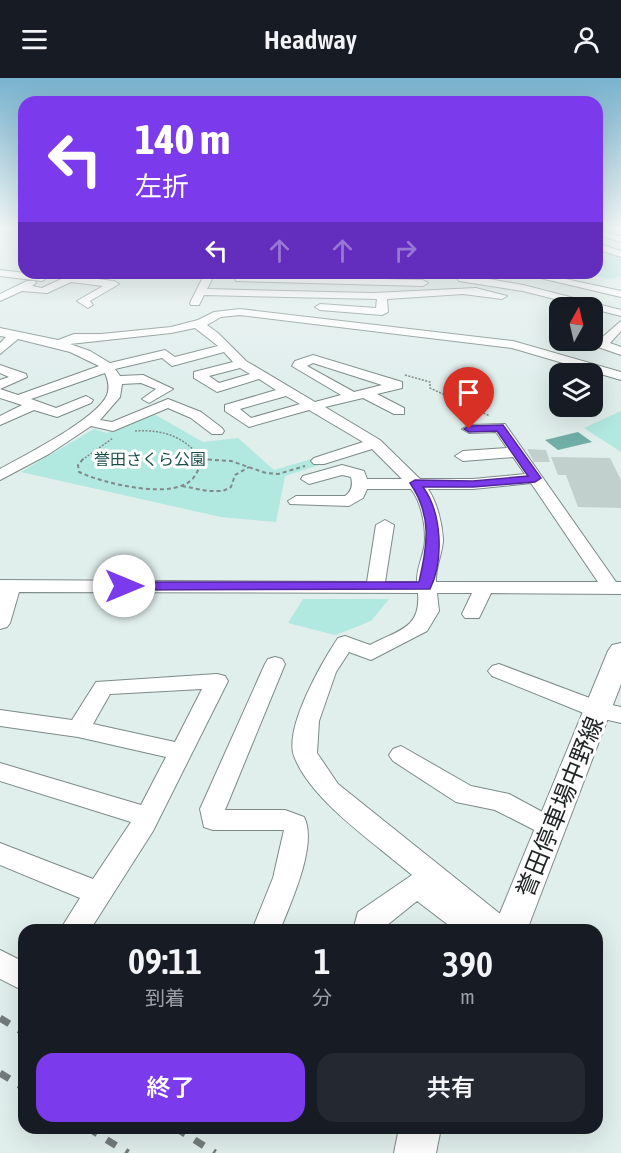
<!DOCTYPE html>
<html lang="ja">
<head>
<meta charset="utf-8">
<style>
  body { margin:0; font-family:"Asap Condensed","Noto Sans JP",sans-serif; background:#242831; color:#f1f3f6; height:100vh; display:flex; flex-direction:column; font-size:22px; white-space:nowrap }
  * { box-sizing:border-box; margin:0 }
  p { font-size:20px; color:#9ea1a6 }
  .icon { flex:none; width:33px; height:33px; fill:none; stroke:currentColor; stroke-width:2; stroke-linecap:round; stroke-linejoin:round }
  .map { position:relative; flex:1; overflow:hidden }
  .side { position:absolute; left:18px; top:846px; width:585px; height:210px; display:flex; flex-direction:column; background:#171b24; border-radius:18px; box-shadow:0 6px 24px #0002 }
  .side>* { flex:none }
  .guide { position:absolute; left:18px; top:18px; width:585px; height:183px; border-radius:18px; box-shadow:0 6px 24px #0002; background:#7c3aed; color:#fff; overflow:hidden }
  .needle { width:39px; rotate:8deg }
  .controls { position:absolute; left:549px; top:219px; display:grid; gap:12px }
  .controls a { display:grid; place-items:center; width:54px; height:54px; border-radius:12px; background:#171b24; box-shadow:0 6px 24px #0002; font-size:30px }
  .pin { position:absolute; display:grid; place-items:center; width:51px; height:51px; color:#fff; margin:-62px -26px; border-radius:50% 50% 50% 0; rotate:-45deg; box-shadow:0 0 6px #0007 }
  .pin .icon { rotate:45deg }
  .me { position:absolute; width:66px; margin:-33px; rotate:90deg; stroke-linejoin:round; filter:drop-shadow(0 0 4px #0008) }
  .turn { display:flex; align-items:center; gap:21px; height:126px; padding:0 18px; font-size:27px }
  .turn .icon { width:78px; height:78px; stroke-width:2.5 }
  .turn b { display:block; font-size:42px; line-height:51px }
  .lanes { display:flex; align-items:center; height:57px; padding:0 18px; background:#0003; justify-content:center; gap:30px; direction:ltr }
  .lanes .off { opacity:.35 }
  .eta { display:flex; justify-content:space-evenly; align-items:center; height:102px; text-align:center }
  .eta b { font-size:36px; font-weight:600; line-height:42px }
  .button { display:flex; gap:12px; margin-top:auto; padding:12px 18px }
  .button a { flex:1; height:69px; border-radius:18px; background:#7c3aed; color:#fff; font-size:24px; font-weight:600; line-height:69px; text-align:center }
  .button a+a { background:#242831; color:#f1f3f6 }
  header { display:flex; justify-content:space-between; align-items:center; height:78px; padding:0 18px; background:#171b24; font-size:27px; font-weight:600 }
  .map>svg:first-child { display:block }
  .green { fill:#b1e8df }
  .water { fill:#70aea6 }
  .building { fill:#c2d0cd }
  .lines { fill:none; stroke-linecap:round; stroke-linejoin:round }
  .minor-casing { stroke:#7d8b88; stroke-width:2 }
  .major-casing { stroke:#7d8b88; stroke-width:2 }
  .path-far1 { stroke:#808a89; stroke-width:1.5; stroke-dasharray:2 1.5; stroke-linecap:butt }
  .path { stroke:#808a89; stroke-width:2; stroke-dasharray:4 3; stroke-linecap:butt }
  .minor { fill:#fff; fill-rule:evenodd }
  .major { fill:#fff; fill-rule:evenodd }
  .rail { stroke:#737c7b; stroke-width:7; stroke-dasharray:11 11; stroke-linecap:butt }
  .route { fill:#7c3aed; stroke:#51269a; stroke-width:1.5 }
  .labels { text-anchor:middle; stroke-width:6; stroke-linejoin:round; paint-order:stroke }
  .far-park-label { font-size:16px; fill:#19504a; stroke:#fff }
  .near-street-label { font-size:24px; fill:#1f2424; stroke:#fff }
</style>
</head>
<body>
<header><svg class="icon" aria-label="menu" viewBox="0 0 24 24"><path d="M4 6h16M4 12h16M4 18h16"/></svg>Headway<svg class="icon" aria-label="person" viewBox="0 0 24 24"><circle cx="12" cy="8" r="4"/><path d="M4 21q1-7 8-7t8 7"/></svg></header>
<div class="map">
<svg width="621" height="1075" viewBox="0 0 621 1075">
  <rect width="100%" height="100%" fill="#e0eeec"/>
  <g class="green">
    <path d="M597,169L621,176V198L611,201L585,195H597Z"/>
    <path d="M621,333V374L584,350Z"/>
    <path d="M152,335L203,364L238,360L274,392L315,380L322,386L285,398L276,444L221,439L21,394L94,351L107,355Z"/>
    <path d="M303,521H389L371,543L335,557L288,545Z"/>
  </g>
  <path class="water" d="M578,354L592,364L558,372L545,362Z"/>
  <g class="building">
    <path d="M527,371L546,372L550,384H534Z"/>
    <path d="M551,379L610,380L621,402V430L578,429L566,397H558Z"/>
  </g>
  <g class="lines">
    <defs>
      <g id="minor">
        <path d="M598,153L621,158V164L598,157Z"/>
        <path d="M597,165L621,173V179L597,171Z"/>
        <path d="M0,192L42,197L47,200L42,203L0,198Z"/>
        <path d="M74,195H84L81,199L114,203L119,206L90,223L93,227L88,230L77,223L103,208L71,204L47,215L22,213L0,223V216L27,203H35L36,205L32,208L42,210Z"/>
        <path d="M205,195H215L207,211L372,215L476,210L507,218L502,221L463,216L387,221L388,234L382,237L320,232L315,229L320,226L376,230L377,221L204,217L199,227H191L190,225Z"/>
        <path d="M455,195L523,207L621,232V238L523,213L459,203Z"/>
        <path d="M519,195H538L621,213V219Z"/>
        <path d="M240,198L423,202L428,205L423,208L236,203L235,201Z"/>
        <path d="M240,231L513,263L621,294V302L512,270L240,237L221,239L207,247L218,255L246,283L315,324L341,317L292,288L295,283L313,277L402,304V310L377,316L404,330V336H394L363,320L325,329L380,362L420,401H473L525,396L513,379L463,383L455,378L463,373L507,370L496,354L469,355L462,351L469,347L505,346L616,504H621V516L491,515L479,540H465L462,536L472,515H437L439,533L427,553L371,582L349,574L336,594L319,643L317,675L338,706L509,843L513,852H455L417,823L381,852H353L358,834L412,797C376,766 311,723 294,678C284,650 322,584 338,560L345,558L370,567C398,552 421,551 418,515L19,514L10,545L7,549L0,551V502L367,504L376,447L385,442L394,447L385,504H417C416,489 425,476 425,461C425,444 421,424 411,411H367L363,420L349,428L290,426L288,423L296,418H345C352,413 353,407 351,399L342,397L309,406L301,401L303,398L342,387L364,393L367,401H402L372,371L324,386H314L311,383L314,380L363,364L309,332L249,349L225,333V327L276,312L259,301L217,314L194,300V294L233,284L224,274L172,288L162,280L115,291L120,298L143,297L173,311L149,325L142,321L156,311L141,305L122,306L120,319L100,342L112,344L168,321L201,334L222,350L224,353L222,356H212L191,340L168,330L113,353L91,348L49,376L0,402V391C25,377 97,341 107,317C110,309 108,302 105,295L31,321L56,330L86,318L93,322L91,325L57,339L34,332L0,347V338L22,327L0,320V311L18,317L99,288L70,274L18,261L0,276V265L6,259L0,258V250L58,262L74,256H101L171,249L198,242L214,234ZM195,250L218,268L175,279L165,272L110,285L90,273L70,266L171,255ZM313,285L382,307L354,314L307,288ZM240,290L250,296L219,305L209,298ZM286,318L300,326L251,340L240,331ZM531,405L598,504H436C435,489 443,475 443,461C442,445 437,424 428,411H473Z"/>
        <path d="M621,243V253L610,265L621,269V277L598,269V263Z"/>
        <path d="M0,287L26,296L27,299L0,311V302L9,299L0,295Z"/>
        <path d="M275,579L282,581L285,586L225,732H285L304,739C318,766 291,824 280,852H252L273,800L284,752H213L204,749L200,731L265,586L268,581Z"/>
        <path d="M499,586L603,625L621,629V645L591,638L492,598L488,593L492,588Z"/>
        <path d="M217,596L225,598L228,603L153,753L90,852H60L80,820L0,787V765L93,801L131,744L0,703V685L141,727L166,679L78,659L0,648V632L72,642L96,604ZM202,611L175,664L93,646L110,616Z"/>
        <path d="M401,668L471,708L509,716L561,744L565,751L561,758L552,761L495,732L456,724L393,683L389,677L393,671Z"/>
        <path d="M0,872L24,884V913L0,901Z"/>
      </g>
      <g id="major">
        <path d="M621,565V606L527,852H493L608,573L612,567Z"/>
        <path d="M399,1050H441L436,1075H394Z"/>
      </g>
    </defs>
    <use href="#minor" class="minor-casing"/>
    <use href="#major" class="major-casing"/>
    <g class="path-far1">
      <path d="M405,297L430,304V310L490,338"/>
      <path d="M135,353C163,351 186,359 202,382H209"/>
      <path d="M82,382L113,360"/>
    </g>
    <g class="path">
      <path d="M83,381L78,387L79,394C102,405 176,424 194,399C198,394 200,387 202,382"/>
      <path d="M201,381L231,383L266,395L278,396L305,388"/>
      <path d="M182,408L208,413H223L231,409L235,397L249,389"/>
    </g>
    <use href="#minor" class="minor"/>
    <use href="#major" class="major"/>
    <g class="rail">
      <path d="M0,940L24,955"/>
      <path d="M0,995L24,1010"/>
      <path d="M88,1050L128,1075"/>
      <path d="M176,1050L215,1075"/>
    </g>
  </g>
  <linearGradient id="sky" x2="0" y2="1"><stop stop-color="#78b2ce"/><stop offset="0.5" stop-color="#f1f7f6"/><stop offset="1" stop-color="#f1f7f6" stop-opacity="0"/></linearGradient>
  <rect width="621" height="301" fill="url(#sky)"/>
  <path class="route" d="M503,347L541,400L535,404L473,409H423C442,435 444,482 430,511L124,512L118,508L124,504H419C427,467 433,439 410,405L415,402L473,403L528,398L497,353L469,354L464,351L469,348Z"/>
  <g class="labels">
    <g class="far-park-label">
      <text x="150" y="387">誉田さくら公園</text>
    </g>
    <g class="near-street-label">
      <text transform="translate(560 729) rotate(-68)" y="8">誉田停車場中野線</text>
    </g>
  </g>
</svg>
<div class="controls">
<a><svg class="needle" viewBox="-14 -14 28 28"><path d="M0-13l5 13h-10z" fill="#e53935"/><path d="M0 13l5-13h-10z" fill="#9ea1a6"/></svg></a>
<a><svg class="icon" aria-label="layers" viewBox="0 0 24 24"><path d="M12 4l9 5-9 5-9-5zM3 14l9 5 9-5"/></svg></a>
</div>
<div class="pin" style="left:469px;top:351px;background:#d93025"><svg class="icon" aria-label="arrive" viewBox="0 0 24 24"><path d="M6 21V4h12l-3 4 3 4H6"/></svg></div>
<svg class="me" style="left:124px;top:508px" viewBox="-20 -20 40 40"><circle r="19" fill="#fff"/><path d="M0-13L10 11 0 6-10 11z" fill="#7c3aed"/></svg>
<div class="guide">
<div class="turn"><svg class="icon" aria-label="left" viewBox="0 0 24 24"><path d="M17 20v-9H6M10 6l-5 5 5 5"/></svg><div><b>140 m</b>左折</div></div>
<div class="lanes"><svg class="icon" aria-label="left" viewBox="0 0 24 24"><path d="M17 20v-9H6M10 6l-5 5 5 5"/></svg><svg class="icon off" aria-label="ahead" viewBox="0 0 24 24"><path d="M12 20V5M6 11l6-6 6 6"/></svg><svg class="icon off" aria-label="ahead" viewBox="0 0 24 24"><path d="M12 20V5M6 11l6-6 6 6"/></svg><svg class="icon off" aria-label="right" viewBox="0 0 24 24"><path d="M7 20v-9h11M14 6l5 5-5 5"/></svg></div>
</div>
<section class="side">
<div class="eta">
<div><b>09:11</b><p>到着</p></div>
<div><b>1</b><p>分</p></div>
<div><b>390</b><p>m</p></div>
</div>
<div class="button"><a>終了</a><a>共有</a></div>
</section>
</div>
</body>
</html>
